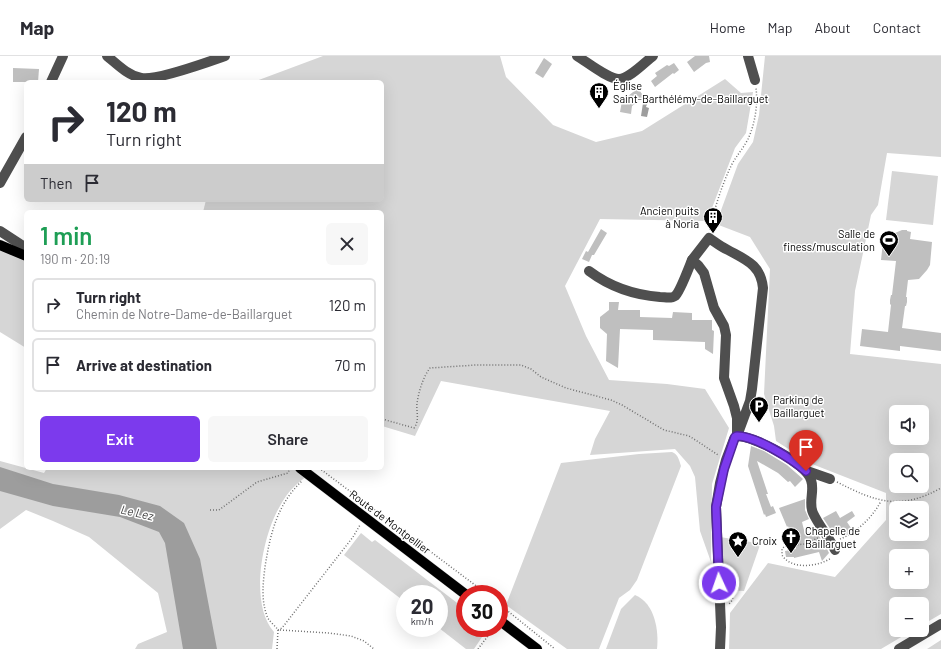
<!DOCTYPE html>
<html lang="en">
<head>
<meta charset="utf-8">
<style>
  body { margin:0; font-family:Barlow,sans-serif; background:#f7f7f7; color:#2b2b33; height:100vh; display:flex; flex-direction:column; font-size:15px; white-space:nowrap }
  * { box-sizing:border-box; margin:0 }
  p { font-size:13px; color:#7c7c81 }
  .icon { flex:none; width:22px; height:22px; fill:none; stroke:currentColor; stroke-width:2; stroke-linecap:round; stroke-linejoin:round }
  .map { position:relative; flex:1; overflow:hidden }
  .drawer { position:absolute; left:24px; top:154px; width:360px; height:260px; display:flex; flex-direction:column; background:#fff; border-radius:6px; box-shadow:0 4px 16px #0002 }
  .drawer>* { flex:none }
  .hud { position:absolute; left:24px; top:24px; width:360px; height:122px; border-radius:6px; box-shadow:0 4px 16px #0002; background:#fff; color:#2b2b33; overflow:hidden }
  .buttons { position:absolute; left:889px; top:349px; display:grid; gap:8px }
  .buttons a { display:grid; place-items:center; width:40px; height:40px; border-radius:6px; background:#fff; box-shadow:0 4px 16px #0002; font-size:20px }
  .speed { position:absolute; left:396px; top:529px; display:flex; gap:8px; font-size:20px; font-weight:700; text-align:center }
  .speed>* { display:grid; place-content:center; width:52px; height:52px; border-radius:50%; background:#fff; box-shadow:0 4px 16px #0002; line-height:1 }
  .speed small { font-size:10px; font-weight:400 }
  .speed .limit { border:6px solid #d22; background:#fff; color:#111 }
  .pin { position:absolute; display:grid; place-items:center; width:34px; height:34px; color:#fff; margin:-41px -17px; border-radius:50% 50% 50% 0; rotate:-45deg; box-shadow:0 0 4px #0007 }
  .pin .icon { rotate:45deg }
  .me { position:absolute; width:44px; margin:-22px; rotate:357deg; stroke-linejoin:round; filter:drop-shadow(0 0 3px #0008) }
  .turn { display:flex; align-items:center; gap:14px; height:84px; padding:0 16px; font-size:18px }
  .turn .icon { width:52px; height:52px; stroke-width:2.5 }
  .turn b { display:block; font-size:28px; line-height:34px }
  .then { display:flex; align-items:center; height:38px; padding:0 16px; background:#0003; gap:8px; font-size:15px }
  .round { display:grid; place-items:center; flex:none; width:42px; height:42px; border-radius:6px; background:#f7f7f7 }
  .head { display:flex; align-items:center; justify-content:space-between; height:68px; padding:0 16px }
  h1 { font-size:24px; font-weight:600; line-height:30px; color:#1e9e55 }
  .action { display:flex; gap:8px; margin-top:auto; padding:8px 16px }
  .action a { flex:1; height:46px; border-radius:6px; background:#7c3aed; color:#fff; font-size:16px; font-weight:600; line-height:46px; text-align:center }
  .action a+a { background:#f7f7f7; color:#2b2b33 }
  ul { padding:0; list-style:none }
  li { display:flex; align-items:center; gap:12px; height:54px; margin:0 8px 6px; padding:0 8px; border:2px solid #e1e1e2; border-radius:6px }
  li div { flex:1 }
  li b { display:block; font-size:15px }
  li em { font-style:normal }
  header { display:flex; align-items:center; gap:24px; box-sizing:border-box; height:56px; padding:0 20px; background:#fff; border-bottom:1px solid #e1e1e2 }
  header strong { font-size:19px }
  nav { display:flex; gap:22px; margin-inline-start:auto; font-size:14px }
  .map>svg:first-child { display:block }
  .green { fill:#d6d6d6; fill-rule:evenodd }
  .water { fill:#9d9d9d }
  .building { fill:#bfbfbf }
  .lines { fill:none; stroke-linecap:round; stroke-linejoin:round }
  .major-casing { stroke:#dbdbdb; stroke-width:11 }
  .path { stroke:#717171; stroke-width:1.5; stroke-dasharray:1 2; stroke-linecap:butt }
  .minor { stroke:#4f4f4f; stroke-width:10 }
  .major { stroke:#000; stroke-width:10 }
  .route-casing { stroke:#51269a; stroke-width:10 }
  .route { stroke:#7c3aed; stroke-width:7 }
  .labels { text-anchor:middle; stroke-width:3; stroke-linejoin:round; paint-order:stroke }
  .poi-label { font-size:11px; fill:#000; stroke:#fff; text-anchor:start }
  .street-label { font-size:11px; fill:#000; stroke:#fff }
  .water-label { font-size:12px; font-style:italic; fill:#3e3e3e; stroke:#fff }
</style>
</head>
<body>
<header>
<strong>Map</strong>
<nav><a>Home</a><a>Map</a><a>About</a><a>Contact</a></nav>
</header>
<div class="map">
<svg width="941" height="593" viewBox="0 0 941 593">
  <rect width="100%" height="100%" fill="#fff"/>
  <g class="green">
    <path d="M323,0H500L506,21L553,69L596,86L642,75L725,23L741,37L753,36L746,77L735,92L707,165L600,163L565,230L586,280L609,324L667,328L705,333L729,372L712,428L711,506L700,475L695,421L690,410L675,393L590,399L595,383L610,355L441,325L415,380L382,370V156H203L206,144H382V26H253Z"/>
    <path d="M765,0H941V101L887,97L878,149L871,159L855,235L850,298L941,308V558L922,569V548H896V574H913L881,593H729L730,557L768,507L835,521L886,464V437L812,408L776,385L774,370L764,338L770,213L750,181L716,168L738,108L753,86L759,59ZM896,356H922V382H896ZM896,404H922V430H896ZM896,452H922V478H896ZM896,500H922V526H896Z"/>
    <path d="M892,115L938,120L933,169L886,164Z"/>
    <path d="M0,189L26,200V292L0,276Z"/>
    <path d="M672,396C678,398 679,404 681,410L637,524L630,534L619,542L599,593H567L506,549L561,407L639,398Z"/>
    <path d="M0,405L44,417L47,412H300L309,419C296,427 287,437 280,450C262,480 249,548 274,576L272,593H135L138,588L167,576L158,537L89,481L53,465L26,454L0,473Z"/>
    <path d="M361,477L372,486L375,484L465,553V572H488L474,593H466L439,572V538H405V546L344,499Z"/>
    <path d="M720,481L751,486H761L744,535L722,534Z"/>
    <path d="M635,539C655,547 659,575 657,593H606L621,553Z"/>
    <path d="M941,584V593H927Z"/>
  </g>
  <g class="water">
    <path d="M643,47L647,48L646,51L649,52L647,61L641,60Z"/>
    <path d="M0,411L53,428L119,439L160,450L184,467L200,503L217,593H183L165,487L159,476L120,461L53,450L0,435Z"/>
  </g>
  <g class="building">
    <path d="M695,0H709L710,6L706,7L694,16L687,6Z"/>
    <path d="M544,2L552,8L543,22L535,17Z"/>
    <path d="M674,7L679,14L674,18L673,17L655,31L651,25L657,20L655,17L667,9L669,10Z"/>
    <path d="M13,12L39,13L38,26H13Z"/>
    <path d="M638,32L644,41L632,50L631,58L620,56L622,45Z"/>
    <path d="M601,173L607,177L594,199H592L589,206L582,203L586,195L588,196Z"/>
    <path d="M902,174H907V175L911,176L910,183L932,186L930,209L927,214L919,223L908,224L906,241H907V246L906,250H905L902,272L941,277V295L900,290V295L860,290L862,273L888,276L891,249L890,248V244L891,239H892L896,205L881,204L883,186H886L890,180L895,177Z"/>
    <path d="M609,246H619L618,254H640V261L672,262L673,256L692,257V264H712V274L714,275L713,298L705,293V286L653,284V274L620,273L618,312L606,305L607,278L600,272V261L609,254Z"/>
    <path d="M751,390L764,395L787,409L803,423L795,431L790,425L788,426L778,417L757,405L768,438H766L771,451L773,450L776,457L766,461L765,458L764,459L748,410Z"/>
    <path d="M805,443V454L809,463L802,466L805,478L815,474L820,481L824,494L827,493L829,497L822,505L819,496L794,502V501H786L785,495L796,493L788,470L787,471L779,452Z"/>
    <path d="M836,455L840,462L852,455L855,460L847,466L853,475L845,480L842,476L835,480L823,462Z"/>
  </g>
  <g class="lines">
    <defs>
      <g id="major">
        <path d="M0,189L26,200"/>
        <path d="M300,412L465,538"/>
        <path d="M499,564L537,593"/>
      </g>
    </defs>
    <use href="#major" class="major-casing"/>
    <g class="path">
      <path d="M710,174C714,153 722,129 731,110C736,100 743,93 748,83C755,68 758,49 756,32"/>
      <path d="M382,363L414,372C420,364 416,356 417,347C419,335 423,321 430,312L476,309H521L531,313L541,321L566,332L611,344L622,349L664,374L689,380L697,385L718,399"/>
      <path d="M319,412L487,538"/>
      <path d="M837,426C876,446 900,455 941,432"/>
      <path d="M210,454H219L257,426L288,417L290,412"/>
      <path d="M818,482L805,488L785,490L782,493V499C791,514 818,511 831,502"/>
      <path d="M840,483C856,477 873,461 881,445"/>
      <path d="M728,537H732C734,542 732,545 729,548"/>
      <path d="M499,548L555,593"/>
      <path d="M278,574L282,572L353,481L360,469"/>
      <path d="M280,574L329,577L351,580L364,585L374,593"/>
      <path d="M277,593L278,574C275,569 269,566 267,560C261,544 263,527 265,511C270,479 277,448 302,425"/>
      <path d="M478,593L494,572"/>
    </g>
    <g class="minor">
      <path d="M107,0C117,8 127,19 141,22C156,25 208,6 225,0"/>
      <path d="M577,0C587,6 608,23 619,23C629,23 644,7 653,0"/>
      <path d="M748,0L755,24"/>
      <path d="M51,26L63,0"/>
      <path d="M0,127L26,81"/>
      <path d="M0,175L26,192"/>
      <path d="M589,215C609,230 634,239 660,241C665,241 671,243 675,240C680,236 689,211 692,204"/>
      <path d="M737,380C754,380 806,407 811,424C815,435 808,446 813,457C819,470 829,481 835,494"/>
      <path d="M807,415L830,423"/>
      <path d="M720,593L721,571L716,451L720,427L726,404L734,383L737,380L750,345L752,333L763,232C761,209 746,204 728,194C721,191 715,186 709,182L692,204L698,209L704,217L714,252L724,270L726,279L724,322L734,350L737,362V380"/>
      <path d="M899,593L941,568"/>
    </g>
    <use href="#major" class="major"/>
  </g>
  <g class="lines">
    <defs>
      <path id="route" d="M719,527L716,451L724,413L735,381L737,380C756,380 792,403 806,415"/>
    </defs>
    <use href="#route" class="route-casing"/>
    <use href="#route" class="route"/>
  </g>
  <defs>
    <symbol id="building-pin" viewBox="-11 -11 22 30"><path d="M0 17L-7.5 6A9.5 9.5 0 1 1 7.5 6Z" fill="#000" stroke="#fff"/><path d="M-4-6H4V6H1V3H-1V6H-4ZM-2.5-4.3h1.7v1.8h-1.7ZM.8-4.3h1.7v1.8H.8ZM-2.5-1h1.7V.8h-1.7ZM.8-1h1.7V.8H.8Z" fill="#fff"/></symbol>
    <symbol id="stadium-pin" viewBox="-11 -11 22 30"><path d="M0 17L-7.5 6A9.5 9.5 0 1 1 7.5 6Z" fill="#000" stroke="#fff"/><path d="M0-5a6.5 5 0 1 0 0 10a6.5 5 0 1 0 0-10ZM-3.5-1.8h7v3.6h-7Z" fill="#fff"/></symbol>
    <symbol id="parking-pin" viewBox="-11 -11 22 30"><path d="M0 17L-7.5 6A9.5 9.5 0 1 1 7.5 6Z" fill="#000" stroke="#fff"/><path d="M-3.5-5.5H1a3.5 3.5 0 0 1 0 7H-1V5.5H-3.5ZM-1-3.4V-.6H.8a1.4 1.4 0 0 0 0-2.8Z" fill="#fff"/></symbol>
    <symbol id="church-pin" viewBox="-11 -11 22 30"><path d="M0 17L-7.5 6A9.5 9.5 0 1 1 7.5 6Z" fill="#000" stroke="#fff"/><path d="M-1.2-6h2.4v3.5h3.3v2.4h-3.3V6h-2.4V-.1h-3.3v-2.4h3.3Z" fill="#fff"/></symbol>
    <symbol id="sight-pin" viewBox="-11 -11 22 30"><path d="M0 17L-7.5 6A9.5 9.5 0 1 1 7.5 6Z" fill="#000" stroke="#fff"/><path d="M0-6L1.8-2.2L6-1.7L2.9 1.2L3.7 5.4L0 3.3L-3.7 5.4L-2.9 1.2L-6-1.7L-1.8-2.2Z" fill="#fff"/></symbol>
  </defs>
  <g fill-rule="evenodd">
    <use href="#building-pin" x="588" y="25" width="22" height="30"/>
    <use href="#building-pin" x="702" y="150" width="22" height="30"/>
    <use href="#stadium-pin" x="878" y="173" width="22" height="30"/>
    <use href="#parking-pin" x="748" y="339" width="22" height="30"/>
    <use href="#church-pin" x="780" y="470" width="22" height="30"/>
    <use href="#sight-pin" x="727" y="474" width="22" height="30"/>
  </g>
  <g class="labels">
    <g class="poi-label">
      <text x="613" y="34">Église<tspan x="613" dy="13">Saint-Barthélémy-de-Baillarguet</tspan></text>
      <text x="699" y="159" text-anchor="end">Ancien puits<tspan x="699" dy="13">à Noria</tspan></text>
      <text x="875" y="182" text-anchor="end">Salle de<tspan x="875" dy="13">finess/musculation</tspan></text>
      <text x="773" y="348">Parking de<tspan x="773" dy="13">Baillarguet</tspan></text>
      <text x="805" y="479">Chapelle de<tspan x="805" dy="13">Baillarguet</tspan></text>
      <text x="752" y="489">Croix</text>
    </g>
    <g class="street-label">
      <text transform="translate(390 466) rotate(37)" y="4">Route de Montpellier</text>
    </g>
    <g class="water-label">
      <text transform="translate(137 457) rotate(13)" y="4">Le Lez</text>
    </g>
  </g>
</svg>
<div class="buttons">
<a><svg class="icon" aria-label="sound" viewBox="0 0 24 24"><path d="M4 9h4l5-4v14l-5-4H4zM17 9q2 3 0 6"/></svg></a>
<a><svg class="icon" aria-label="search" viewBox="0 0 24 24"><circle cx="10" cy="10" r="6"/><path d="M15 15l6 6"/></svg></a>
<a><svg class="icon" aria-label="layers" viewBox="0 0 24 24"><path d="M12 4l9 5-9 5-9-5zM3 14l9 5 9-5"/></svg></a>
<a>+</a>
<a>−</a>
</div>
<div class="speed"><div>20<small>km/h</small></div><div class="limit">30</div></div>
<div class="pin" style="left:806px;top:415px;background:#d93025"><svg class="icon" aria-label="arrive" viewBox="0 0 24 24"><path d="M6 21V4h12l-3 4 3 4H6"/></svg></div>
<svg class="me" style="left:719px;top:527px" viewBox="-20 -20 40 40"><circle r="17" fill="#7c3aed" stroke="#fff" stroke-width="3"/><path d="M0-11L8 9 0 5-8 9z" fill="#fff"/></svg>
<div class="hud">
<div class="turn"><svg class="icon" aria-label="right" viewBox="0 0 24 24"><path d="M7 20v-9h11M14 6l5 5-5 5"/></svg><div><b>120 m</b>Turn right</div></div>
<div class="then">Then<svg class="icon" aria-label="arrive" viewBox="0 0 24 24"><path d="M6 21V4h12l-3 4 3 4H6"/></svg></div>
</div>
<section class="drawer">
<div class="head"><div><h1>1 min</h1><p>190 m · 20:19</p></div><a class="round"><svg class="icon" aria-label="close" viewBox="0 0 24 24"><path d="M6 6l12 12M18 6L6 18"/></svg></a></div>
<ul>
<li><svg class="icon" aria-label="right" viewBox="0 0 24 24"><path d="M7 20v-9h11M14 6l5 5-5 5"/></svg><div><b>Turn right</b><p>Chemin de Notre-Dame-de-Baillarguet</p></div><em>120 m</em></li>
<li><svg class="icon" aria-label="arrive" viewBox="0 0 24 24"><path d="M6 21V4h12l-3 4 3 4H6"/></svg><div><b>Arrive at destination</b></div><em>70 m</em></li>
</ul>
<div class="action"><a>Exit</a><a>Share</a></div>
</section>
</div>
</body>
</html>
